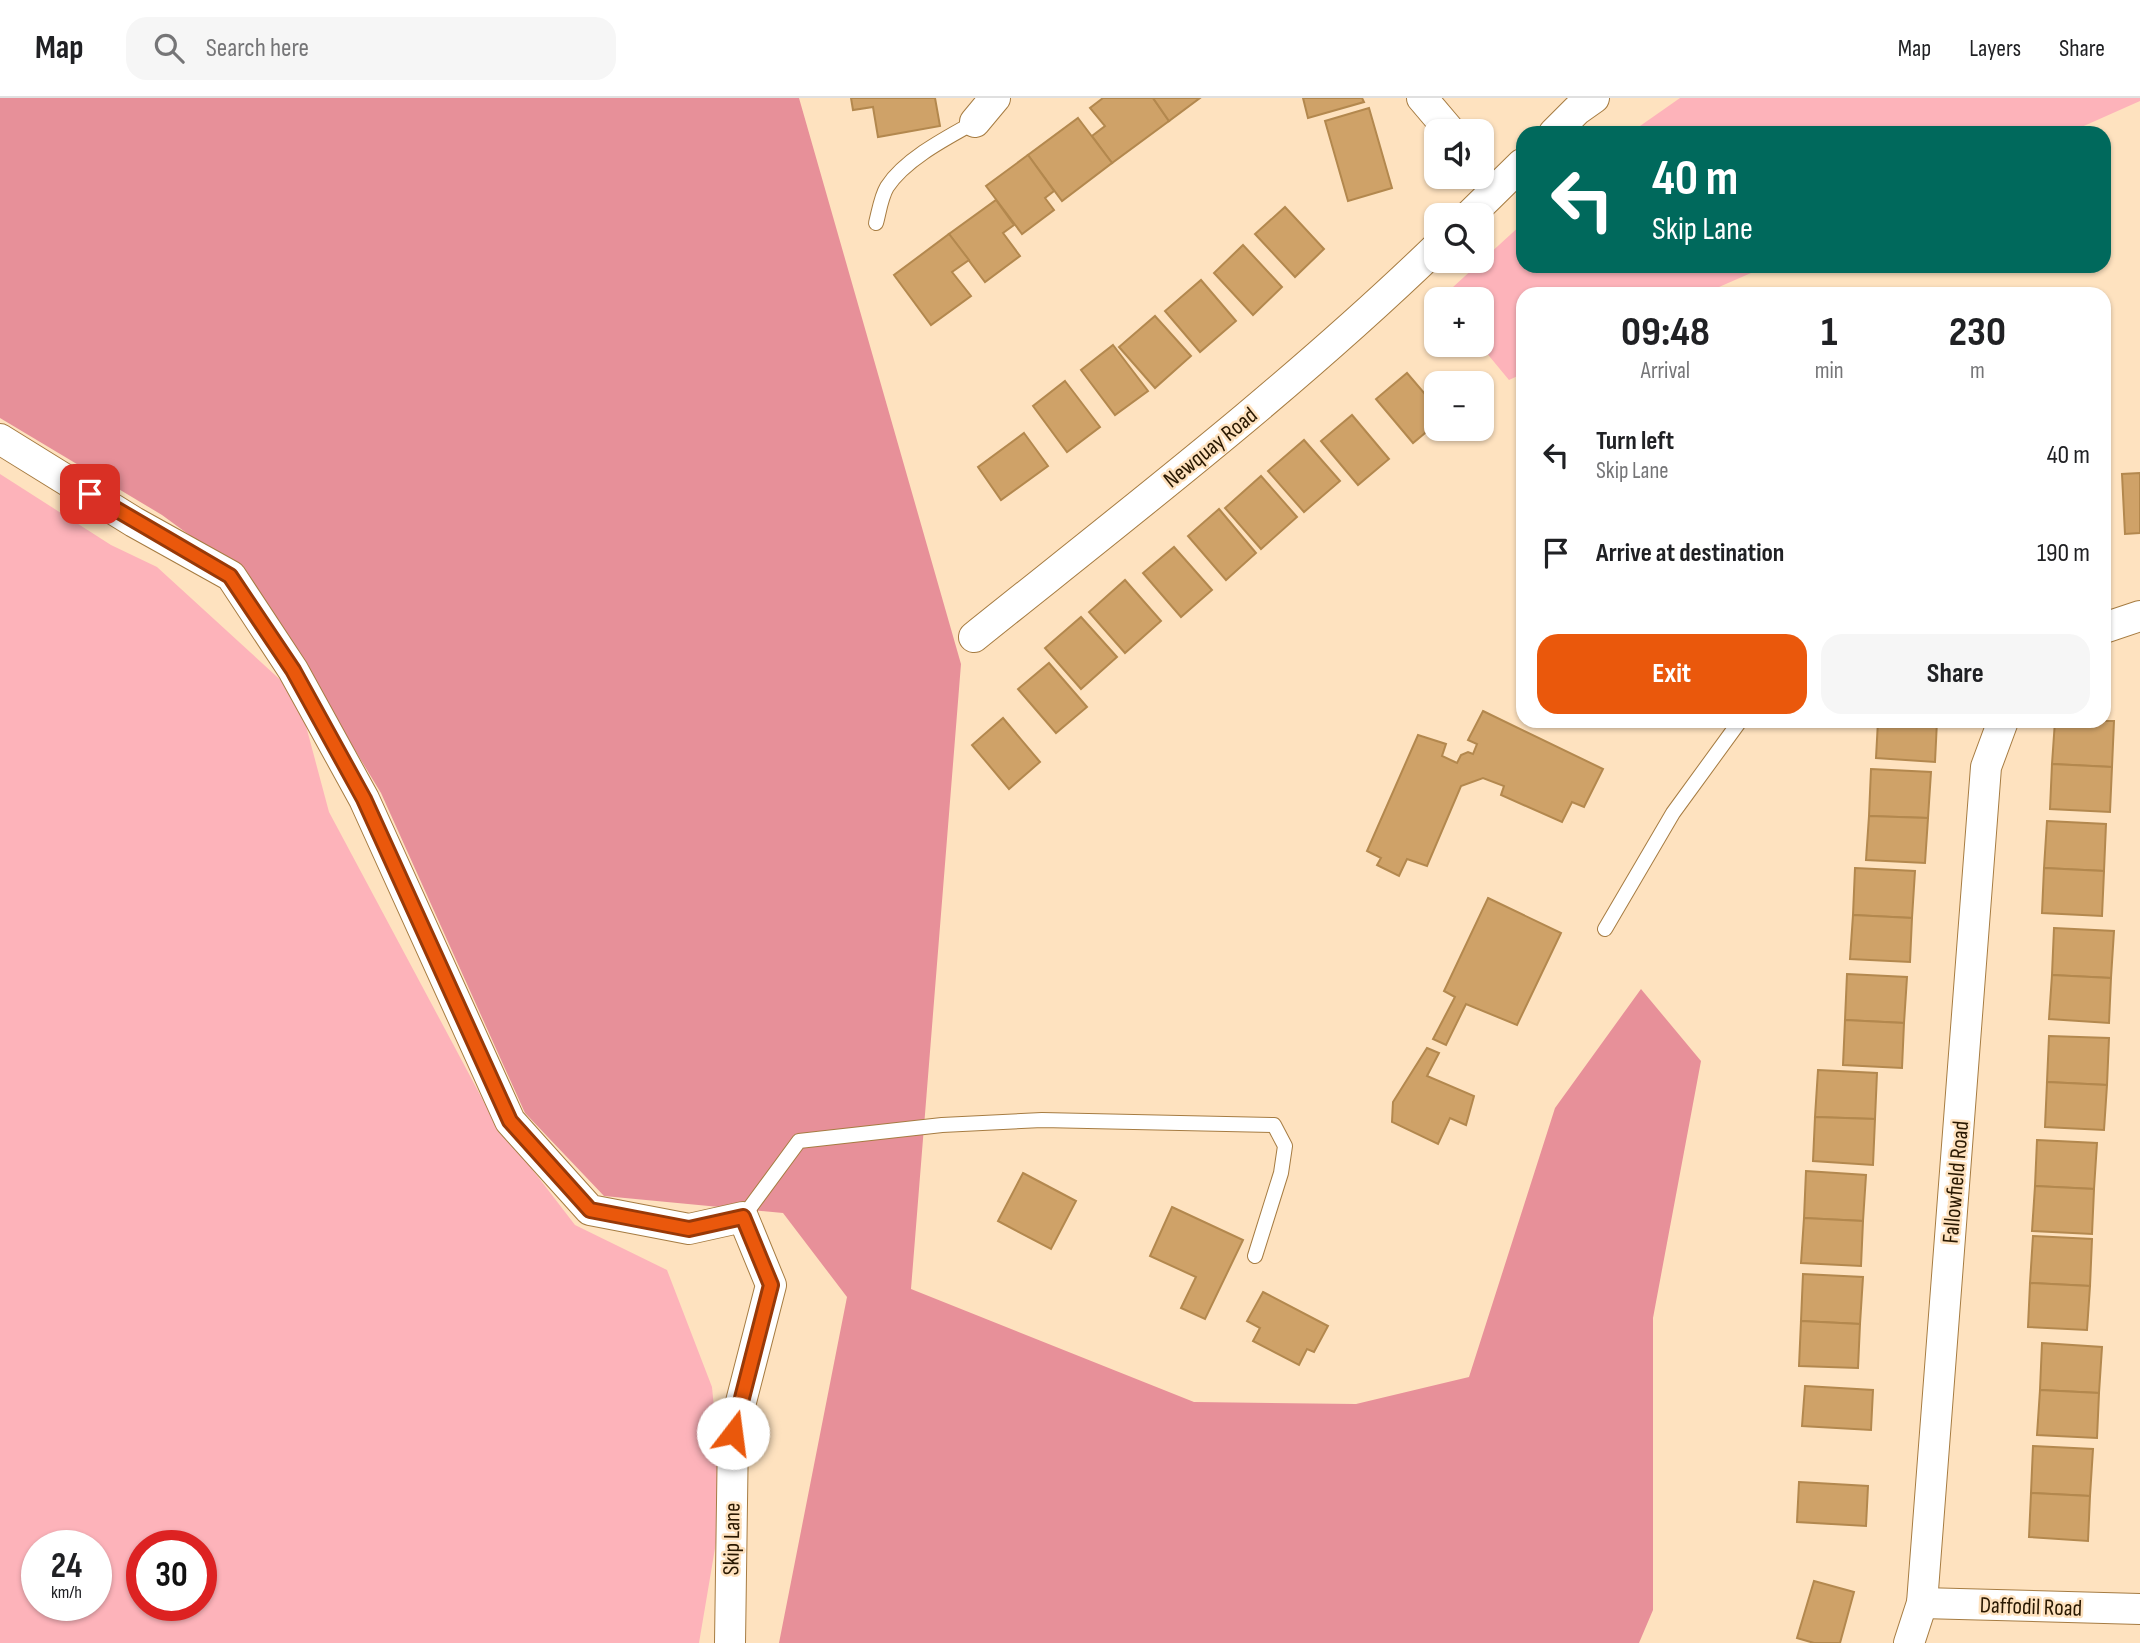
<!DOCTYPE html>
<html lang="en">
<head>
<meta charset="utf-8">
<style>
  body { margin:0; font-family:"Sofia Sans Condensed",sans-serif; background:#f6f6f6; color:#202124; height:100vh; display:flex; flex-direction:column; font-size:26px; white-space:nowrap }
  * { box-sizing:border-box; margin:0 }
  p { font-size:23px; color:#757577 }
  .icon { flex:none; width:38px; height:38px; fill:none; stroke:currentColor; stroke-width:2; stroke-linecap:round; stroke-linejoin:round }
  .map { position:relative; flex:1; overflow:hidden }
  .side { position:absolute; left:1516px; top:189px; width:595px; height:441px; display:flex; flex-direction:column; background:#fff; border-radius:21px; box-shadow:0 2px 5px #0004 }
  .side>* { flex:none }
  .hud { position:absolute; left:1516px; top:28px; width:595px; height:147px; border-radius:21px; box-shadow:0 2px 5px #0004; background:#00695c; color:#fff; overflow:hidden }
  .tools { position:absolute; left:1424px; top:21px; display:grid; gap:14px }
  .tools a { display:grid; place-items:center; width:70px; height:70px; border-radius:14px; background:#fff; box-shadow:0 2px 5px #0004; font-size:35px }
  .speed { position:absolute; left:21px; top:1432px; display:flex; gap:14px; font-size:35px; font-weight:700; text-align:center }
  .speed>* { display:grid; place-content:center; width:91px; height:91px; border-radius:50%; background:#fff; box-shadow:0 2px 5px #0004; line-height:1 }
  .speed small { font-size:18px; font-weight:400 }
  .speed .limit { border:10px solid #d22; background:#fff; color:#111 }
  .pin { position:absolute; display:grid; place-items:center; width:60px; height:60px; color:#fff; margin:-30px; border-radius:14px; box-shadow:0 4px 10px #0006 }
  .me { position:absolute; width:77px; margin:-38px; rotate:15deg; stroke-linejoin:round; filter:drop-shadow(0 0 5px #0008) }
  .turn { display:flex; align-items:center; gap:24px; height:147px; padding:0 21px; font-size:32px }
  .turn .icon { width:91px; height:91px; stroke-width:2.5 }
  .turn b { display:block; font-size:49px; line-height:60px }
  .eta { display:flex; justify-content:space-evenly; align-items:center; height:119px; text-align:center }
  .eta b { font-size:42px; font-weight:700; line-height:49px }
  .action { display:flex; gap:14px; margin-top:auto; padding:14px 21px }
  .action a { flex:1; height:80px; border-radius:21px; background:#ea580c; color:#fff; font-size:28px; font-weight:700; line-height:80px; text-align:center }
  .action a+a { background:#f6f6f6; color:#202124 }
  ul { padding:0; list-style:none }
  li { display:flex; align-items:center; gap:21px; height:98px; padding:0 21px }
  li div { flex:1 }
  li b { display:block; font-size:26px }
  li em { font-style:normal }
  header { display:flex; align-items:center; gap:42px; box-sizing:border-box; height:98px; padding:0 35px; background:#fff; border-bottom:2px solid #e0e0e0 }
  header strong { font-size:33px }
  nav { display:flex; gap:38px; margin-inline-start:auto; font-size:24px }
  .search { width:490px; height:63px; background:#f6f6f6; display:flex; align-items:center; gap:18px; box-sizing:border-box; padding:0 24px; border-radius:21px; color:#757577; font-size:26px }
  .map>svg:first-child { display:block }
  .green { fill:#fdb3ba; fill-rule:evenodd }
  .forest { fill:#e79099 }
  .building { fill:#cfa268; stroke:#b3884e; stroke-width:2 }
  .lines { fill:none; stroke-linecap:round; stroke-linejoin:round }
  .lane-casing { stroke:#a67c42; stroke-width:16 }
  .street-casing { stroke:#a67c42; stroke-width:32 }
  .lane { stroke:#fff; stroke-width:14 }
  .street { stroke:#fff; stroke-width:30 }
  .route-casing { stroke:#983908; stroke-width:18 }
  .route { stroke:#ea580c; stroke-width:12 }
  .labels { text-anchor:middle; stroke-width:5; stroke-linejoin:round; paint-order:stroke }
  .street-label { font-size:23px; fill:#291801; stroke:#fee2bf }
</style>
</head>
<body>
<header>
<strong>Map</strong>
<div class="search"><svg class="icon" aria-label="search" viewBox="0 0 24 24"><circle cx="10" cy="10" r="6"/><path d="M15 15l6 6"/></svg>Search here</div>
<nav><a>Map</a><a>Layers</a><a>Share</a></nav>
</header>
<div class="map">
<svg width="2140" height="1545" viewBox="0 0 2140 1545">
  <rect width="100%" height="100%" fill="#fee2bf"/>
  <g class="green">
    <path d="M1680,0H2140V3L2068,35H1630Z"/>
    <path d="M1522,126V168H1767L1703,196H1522V276L1509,282L1480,247H1482V201L1441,200Z"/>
    <path d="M0,376L111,447L157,469L298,598L329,714L492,1019L575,1127L667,1172L712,1289L723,1403L699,1545H0ZM37,1447H96V1507H37ZM142,1447H201V1507H142Z"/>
  </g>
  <path class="forest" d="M0,0H799L961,566L911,1191L1194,1304L1356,1306L1469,1279L1555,1010L1641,891L1701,963L1653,1220V1512L1639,1545H779L847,1199L783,1115L604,1098L525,1015L381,695L252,483L162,417L0,320Z"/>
  <g class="building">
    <path d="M851,0H935L940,28L878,39L873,9L853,12Z"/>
    <path d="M1103,0H1153L1169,23L1112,65L1092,38L1105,28L1090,10Z"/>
    <path d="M1153,0H1200L1169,23Z"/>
    <path d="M1303,0H1362L1364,4L1308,20Z"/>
    <path d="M1369,10L1392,90L1348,103L1325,23Z"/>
    <path d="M1078,20L1112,65L1062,103L1028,57Z"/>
    <path d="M1028,57L1054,93L1045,100L1054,112L1022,136L986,88Z"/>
    <path d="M996,102L1014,127L1003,135L1020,158L985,184L949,136Z"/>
    <path d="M1285,109L1324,151L1295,179L1255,136Z"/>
    <path d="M949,136L969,162L952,174L971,198L931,227L894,177Z"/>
    <path d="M1243,147L1282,189L1253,217L1214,175Z"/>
    <path d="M1201,182L1236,223L1200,254L1165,213Z"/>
    <path d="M1155,218L1191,258L1155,290L1119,249Z"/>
    <path d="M1113,247L1148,293L1115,317L1081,272Z"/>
    <path d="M1407,275L1437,310V325L1413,345L1376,301Z"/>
    <path d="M1065,283L1100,329L1067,354L1033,308Z"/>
    <path d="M1352,317L1389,361L1358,387L1321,343Z"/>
    <path d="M1024,335L1048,368L1001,402L978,369Z"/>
    <path d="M1304,342L1340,383L1304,414L1268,373Z"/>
    <path d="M2140,375V435L2125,436L2122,376Z"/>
    <path d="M1261,378L1297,419L1261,451L1225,410Z"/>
    <path d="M1219,411L1256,455L1226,482L1188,438Z"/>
    <path d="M1174,449L1212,492L1181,519L1143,475Z"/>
    <path d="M1125,482L1161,523L1125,555L1089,514Z"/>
    <path d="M1081,519L1117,559L1081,591L1045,550Z"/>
    <path d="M1049,565L1087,609L1056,635L1018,591Z"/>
    <path d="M1483,613L1603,671L1584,709L1572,704L1562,724L1501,697L1504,688L1483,680L1461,688L1427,768L1407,761L1399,778L1377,767L1381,760L1367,753L1418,637L1446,646L1442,658L1457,665L1461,657L1468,654L1473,656L1477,646L1468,642Z"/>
    <path d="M1003,620L1040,664L1009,691L972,647Z"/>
    <path d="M1878,623H1937L1935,664L1876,660Z"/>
    <path d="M2055,623H2114L2112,669L2052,666Z"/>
    <path d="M2052,666L2112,669L2110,714L2050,711Z"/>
    <path d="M1871,671L1931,674L1928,720L1869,718Z"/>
    <path d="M1869,718L1928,720L1925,765L1866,762Z"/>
    <path d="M2047,723L2106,726L2104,773L2044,770Z"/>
    <path d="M1855,770L1915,773L1912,820L1853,817Z"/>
    <path d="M2044,770L2104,773L2102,818L2042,815Z"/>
    <path d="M1488,800L1561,835L1517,927L1466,906L1446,947L1433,941L1455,899L1444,893Z"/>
    <path d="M1853,817L1912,820L1910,864L1850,861Z"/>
    <path d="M2054,830L2114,833L2111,880L2052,877Z"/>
    <path d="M1847,876L1907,879L1904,925L1845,922Z"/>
    <path d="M2052,877L2111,880L2109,925L2049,921Z"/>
    <path d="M1845,922L1904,925L1902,970L1843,967Z"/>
    <path d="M2049,938L2109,940L2107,987L2047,984Z"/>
    <path d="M1427,950L1439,955L1427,978L1474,998L1466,1027L1450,1020L1438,1046L1392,1024L1393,1004Z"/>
    <path d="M1818,972L1877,975L1875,1021L1815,1019Z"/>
    <path d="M2047,984L2107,987L2104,1032L2045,1029Z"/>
    <path d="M1815,1019L1875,1021L1873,1067L1813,1063Z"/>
    <path d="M2037,1042L2097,1045L2094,1091L2035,1088Z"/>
    <path d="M1806,1073L1866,1077L1863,1123L1804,1120Z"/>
    <path d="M1023,1075L1076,1103L1051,1151L998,1123Z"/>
    <path d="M2035,1088L2094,1091L2092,1136L2032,1133Z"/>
    <path d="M1172,1109L1243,1142L1205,1221L1181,1210L1196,1179L1150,1158Z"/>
    <path d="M1804,1120L1863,1123L1861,1168L1801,1165Z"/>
    <path d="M2033,1138L2092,1141L2090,1188L2030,1185Z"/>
    <path d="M1803,1176L1863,1179L1860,1226L1801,1223Z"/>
    <path d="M2030,1185L2090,1188L2087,1232L2028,1229Z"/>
    <path d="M1263,1194L1328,1228L1314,1254L1307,1251L1299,1267L1253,1243L1260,1230L1247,1223Z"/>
    <path d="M1801,1223L1860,1226L1858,1270L1799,1268Z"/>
    <path d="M2042,1245L2102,1249L2099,1295L2040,1292Z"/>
    <path d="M1805,1288L1873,1292L1871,1332L1802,1328Z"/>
    <path d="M2040,1292L2099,1295L2097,1340L2037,1337Z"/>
    <path d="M2033,1348L2093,1351L2090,1398L2031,1395Z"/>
    <path d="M1799,1384L1868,1388L1866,1428L1797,1424Z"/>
    <path d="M2031,1395L2090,1398L2088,1443L2029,1439Z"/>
    <path d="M1814,1483L1854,1494L1840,1545H1814L1797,1540Z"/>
  </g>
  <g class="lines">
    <defs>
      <g id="lane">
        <path d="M876,125C879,114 881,99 887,89C905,61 948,39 975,24"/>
        <path d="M1605,831L1673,715L1740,623"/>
        <path d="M743,1119L799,1043L942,1027L1042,1022L1274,1027L1285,1048L1281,1075L1255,1158"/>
      </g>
      <g id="street">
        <path d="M1422,0L1450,33"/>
        <path d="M975,24L995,0"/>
        <path d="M1554,35L1577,12L1594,0"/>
        <path d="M1470,117L1522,66"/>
        <path d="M0,341L134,424L231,478L293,572L364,701L510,1023L590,1112L689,1131L743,1119L771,1187L733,1335L730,1545"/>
        <path d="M2104,530L2140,518"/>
        <path d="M974,539C1131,413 1291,290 1437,149"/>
        <path d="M1922,1505L2140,1511"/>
        <path d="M1909,1545L1922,1505L1986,669L2003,623"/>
      </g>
    </defs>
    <use href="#lane" class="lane-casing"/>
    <use href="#street" class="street-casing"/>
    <use href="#lane" class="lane"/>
    <use href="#street" class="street"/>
  </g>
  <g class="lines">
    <defs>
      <path id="route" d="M90,396L230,478L293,572L364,701L510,1023L590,1112L689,1131L743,1119L771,1187L733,1335"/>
    </defs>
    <use href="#route" class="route-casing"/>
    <use href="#route" class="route"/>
  </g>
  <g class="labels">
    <g class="street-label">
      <text transform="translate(1210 349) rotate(-39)" y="8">Newquay Road</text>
      <text transform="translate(1955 1084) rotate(-85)" y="8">Fallowfield Road</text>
      <text transform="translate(731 1441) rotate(-89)" y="8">Skip Lane</text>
      <text transform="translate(2031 1508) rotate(2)" y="8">Daffodil Road</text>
    </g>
  </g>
</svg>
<div class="tools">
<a><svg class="icon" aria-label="sound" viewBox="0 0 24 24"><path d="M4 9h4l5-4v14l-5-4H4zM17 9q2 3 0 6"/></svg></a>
<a><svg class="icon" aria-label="search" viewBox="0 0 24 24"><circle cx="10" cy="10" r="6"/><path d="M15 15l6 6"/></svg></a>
<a>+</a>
<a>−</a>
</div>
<div class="speed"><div>24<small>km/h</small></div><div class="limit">30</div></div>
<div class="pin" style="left:90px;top:396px;background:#d93025"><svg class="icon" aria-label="arrive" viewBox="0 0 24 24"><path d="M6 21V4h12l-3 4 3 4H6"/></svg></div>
<svg class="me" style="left:733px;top:1335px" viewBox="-20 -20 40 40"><circle r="19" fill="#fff"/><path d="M0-13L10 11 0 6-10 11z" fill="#ea580c"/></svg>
<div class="hud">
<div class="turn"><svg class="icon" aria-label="left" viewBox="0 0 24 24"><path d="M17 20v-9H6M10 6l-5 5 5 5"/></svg><div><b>40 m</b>Skip Lane</div></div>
</div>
<section class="side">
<div class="eta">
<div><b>09:48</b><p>Arrival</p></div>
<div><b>1</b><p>min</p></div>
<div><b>230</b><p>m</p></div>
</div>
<ul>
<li><svg class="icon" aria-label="left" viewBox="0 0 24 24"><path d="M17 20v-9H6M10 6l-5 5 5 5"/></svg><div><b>Turn left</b><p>Skip Lane</p></div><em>40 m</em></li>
<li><svg class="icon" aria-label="arrive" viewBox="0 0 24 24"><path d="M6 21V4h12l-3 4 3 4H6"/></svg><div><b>Arrive at destination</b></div><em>190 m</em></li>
</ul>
<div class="action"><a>Exit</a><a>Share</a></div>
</section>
</div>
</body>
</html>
